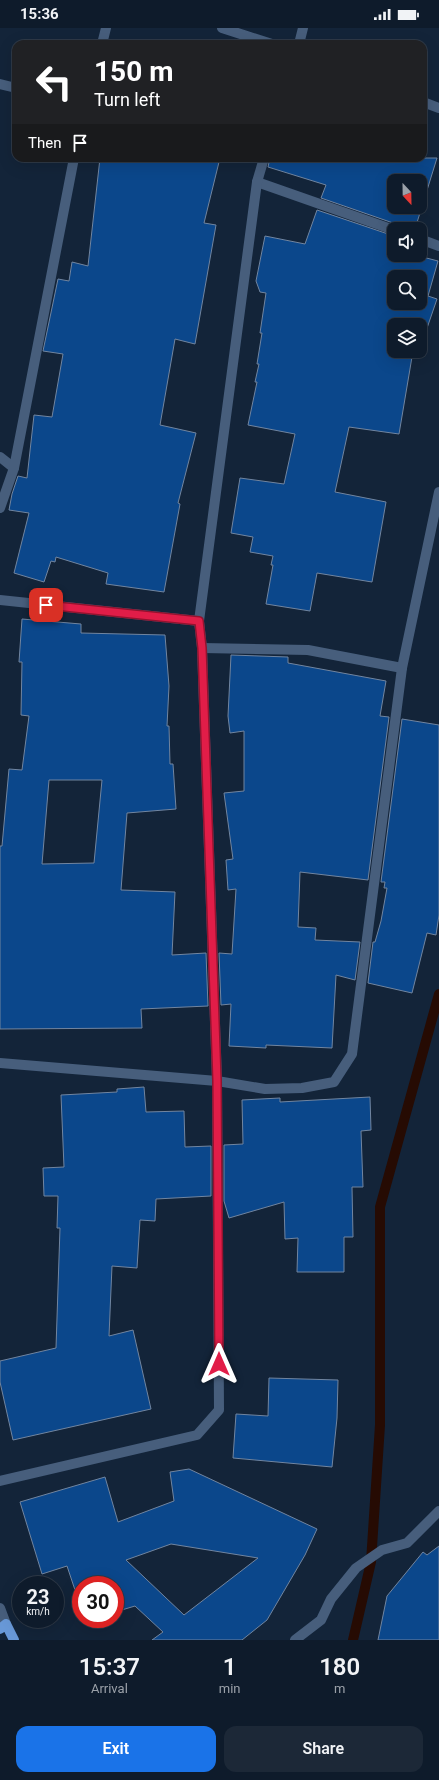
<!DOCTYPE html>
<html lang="en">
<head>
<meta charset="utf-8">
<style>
  body { margin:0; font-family:Roboto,sans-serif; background:#1c2837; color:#f1f3f6; height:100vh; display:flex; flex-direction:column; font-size:15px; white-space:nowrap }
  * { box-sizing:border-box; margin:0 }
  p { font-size:13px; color:#9ba1a9 }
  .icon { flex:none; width:22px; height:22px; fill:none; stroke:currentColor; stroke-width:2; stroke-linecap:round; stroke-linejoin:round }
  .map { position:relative; height:1612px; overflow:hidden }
  .drawer { display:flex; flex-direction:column; background:#0e1b2b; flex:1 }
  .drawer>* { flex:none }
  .top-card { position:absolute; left:12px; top:12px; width:415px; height:122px; border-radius:12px; box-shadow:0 4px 16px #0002,0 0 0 1px #2e3947; background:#202124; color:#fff; overflow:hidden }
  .needle { width:26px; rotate:158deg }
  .fabs { position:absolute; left:387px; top:146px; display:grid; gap:8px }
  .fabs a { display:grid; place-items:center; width:40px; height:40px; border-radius:8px; background:#0e1b2b; box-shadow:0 4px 16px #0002,0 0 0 1px #2e3947; font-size:20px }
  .speed { position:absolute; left:12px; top:1548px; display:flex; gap:8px; font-size:20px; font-weight:700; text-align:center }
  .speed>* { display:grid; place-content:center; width:52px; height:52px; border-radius:50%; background:#0e1b2b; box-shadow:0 4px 16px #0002,0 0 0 1px #2e3947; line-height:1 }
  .speed small { font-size:10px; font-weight:400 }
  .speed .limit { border:6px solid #d22; background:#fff; color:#111 }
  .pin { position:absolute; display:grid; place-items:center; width:34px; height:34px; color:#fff; margin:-17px; border-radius:8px; box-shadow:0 2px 6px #0006 }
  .me { position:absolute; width:44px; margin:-22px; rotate:0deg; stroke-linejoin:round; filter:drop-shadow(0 0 3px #0008) }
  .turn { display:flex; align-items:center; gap:14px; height:84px; padding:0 16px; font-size:18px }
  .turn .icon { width:52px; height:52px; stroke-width:2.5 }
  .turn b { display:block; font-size:28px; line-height:34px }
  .then { display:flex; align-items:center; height:38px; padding:0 16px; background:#0003; gap:8px; font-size:15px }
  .eta { display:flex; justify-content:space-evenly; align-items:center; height:68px; text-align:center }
  .eta b { font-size:24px; font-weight:600; line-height:28px }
  .button { display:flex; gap:8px; margin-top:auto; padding:8px 16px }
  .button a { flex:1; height:46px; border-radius:12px; background:#1a73e8; color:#fff; font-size:16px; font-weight:600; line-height:46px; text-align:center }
  .button a+a { background:#1c2837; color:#f1f3f6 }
  .status { display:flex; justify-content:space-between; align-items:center; height:28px; padding:0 20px; background:#0e1b2b; direction:ltr }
  .status svg { height:11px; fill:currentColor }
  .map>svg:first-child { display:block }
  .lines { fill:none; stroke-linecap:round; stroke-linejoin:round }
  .stream { stroke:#260b03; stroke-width:10 }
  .building { fill:#0b478b; stroke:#7185a0; fill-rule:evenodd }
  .minor { stroke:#475e7c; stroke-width:10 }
  .major { stroke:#6898d7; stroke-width:10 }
  .route-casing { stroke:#92132f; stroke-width:10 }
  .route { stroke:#e11d48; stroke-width:7 }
</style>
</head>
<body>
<div class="status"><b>15:36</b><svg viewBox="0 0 49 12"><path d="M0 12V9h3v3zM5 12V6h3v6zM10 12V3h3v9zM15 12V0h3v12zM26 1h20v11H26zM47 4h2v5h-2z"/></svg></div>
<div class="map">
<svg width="439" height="1612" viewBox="0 0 439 1612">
  <rect width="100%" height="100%" fill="#132439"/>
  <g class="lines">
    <path class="stream" d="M353,1612L371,1534L380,1397V1179L439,966"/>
  </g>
  <g class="building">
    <path d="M100,130H220L204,195L216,197L195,316L175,311L160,397L196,405L178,475L180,476L164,564L106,556L108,545L56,529L55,534L51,533L44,554L14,545L29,485L9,482L12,466L18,448L27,450L34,387L52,389L63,326L43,323L58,251L69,253L72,234L88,238Z"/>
    <path d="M270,130H437L415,201H400L396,196L321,170L326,157L268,139ZM394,153H420V179H394Z"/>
    <path d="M317,182L394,208V227H415L438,233L428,268L437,271L425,306L420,304V297H394V323H413L399,406L349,399L335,464L386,474L372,554L317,545L310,583L266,576L273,537H271L273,528L250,524L253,509L231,505L240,450L284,456L295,406L248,397L257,354H255L259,336H257L262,305H260L266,265L260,264L256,253L265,208L305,216ZM394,249H420V275H394Z"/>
    <path d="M22,591L81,596V605L165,607L169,658L167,698H169L170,736H173L176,781L127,785L121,862L175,864L172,927L206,925L208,978L141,981L142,1000L0,1001V818H2L9,741L22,742L29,688L21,687L22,634H19ZM49,752H102L94,835L42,836Z"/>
    <path d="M231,627L288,629V635L386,653L380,688L389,689L368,852L300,844L298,899L316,900L315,912L360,914L355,952L336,947L332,1020L266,1017V1020L229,1018L231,976L221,977L219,925L232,926L236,861L228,862L226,832L233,831L224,765L244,763V703L230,705L228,688Z"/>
    <path d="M402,691L439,697V887L436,907L427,905L412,965L368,955L373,914H375L381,893L387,860H384L385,854H381Z"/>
    <path d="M144,1059L146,1084L184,1083L185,1119L211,1118V1168L156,1171L155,1193L140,1192L137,1240L112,1238L109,1308L133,1302L151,1381L13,1412L0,1354V1333L56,1320L60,1200H57L58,1168H44L43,1140L64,1139L61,1067L117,1064V1061Z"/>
    <path d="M370,1069L371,1102L361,1103L363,1159H352L353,1209H344V1244H297L298,1210L285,1211L284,1174L229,1190L224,1173V1117L243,1116L242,1072L280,1070V1074Z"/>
    <path d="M269,1350L338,1352L337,1390L332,1439L233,1430L236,1386L268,1388Z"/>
    <path d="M189,1441L317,1501L305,1527L267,1592L242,1612H152L163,1604L135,1578L115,1584V1557H81V1580L67,1538L42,1546L20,1474L105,1449L118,1494L174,1473L170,1444ZM171,1516L258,1530L184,1587L126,1532Z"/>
    <path d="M439,1518V1612H378L387,1568L423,1524L427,1527Z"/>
  </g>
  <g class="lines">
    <g class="minor">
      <path d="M222,0L272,16"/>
      <path d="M102,16L106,0"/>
      <path d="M299,16L303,0"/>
      <path d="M0,56L16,60"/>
      <path d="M423,74L439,80"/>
      <path d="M257,154L394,202"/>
      <path d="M420,211L439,218"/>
      <path d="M0,429L14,440"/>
      <path d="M0,480L14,440L74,130"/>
      <path d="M0,572L199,593L257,154L264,130"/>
      <path d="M202,620L308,622L402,640"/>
      <path d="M0,1035L217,1053L265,1061L302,1060L334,1054L352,1026L402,640L439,464"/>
      <path d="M0,1453L197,1407L219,1382L217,1053L202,620L199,593"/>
      <path d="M0,1580L6,1596"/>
      <path d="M295,1612L321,1592L331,1571L356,1540L382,1522L407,1515L439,1483"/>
    </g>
    <path class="major" d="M0,1601L6,1596L14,1612"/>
  </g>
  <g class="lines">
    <defs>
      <path id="route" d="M46,577L199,593L202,620L217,1052L219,1336"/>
    </defs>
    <use href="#route" class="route-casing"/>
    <use href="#route" class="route"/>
  </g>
</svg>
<div class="fabs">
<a><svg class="needle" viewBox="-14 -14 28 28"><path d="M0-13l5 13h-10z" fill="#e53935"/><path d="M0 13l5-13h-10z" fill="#9ba1a9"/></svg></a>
<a><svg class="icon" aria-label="sound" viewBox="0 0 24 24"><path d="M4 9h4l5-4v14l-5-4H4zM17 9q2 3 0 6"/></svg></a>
<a><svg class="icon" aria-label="search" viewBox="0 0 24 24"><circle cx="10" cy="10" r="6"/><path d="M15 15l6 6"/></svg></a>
<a><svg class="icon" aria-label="layers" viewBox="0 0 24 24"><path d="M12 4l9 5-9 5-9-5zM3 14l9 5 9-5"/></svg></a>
</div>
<div class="speed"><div>23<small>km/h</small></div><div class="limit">30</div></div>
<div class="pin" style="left:46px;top:577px;background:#d93025"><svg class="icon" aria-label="arrive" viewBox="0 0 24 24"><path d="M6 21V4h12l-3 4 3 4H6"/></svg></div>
<svg class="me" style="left:219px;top:1336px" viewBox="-20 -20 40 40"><path d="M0-17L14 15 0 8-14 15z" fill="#e11d48" stroke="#fff" stroke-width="4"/></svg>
<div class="top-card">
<div class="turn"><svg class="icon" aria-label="left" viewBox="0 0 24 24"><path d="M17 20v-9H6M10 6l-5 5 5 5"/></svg><div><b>150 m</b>Turn left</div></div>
<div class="then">Then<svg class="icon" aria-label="arrive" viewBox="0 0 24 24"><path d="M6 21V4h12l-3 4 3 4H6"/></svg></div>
</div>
</div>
<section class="drawer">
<div class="eta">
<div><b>15:37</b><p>Arrival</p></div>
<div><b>1</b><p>min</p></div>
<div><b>180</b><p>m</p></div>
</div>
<div class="button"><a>Exit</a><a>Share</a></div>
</section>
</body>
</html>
